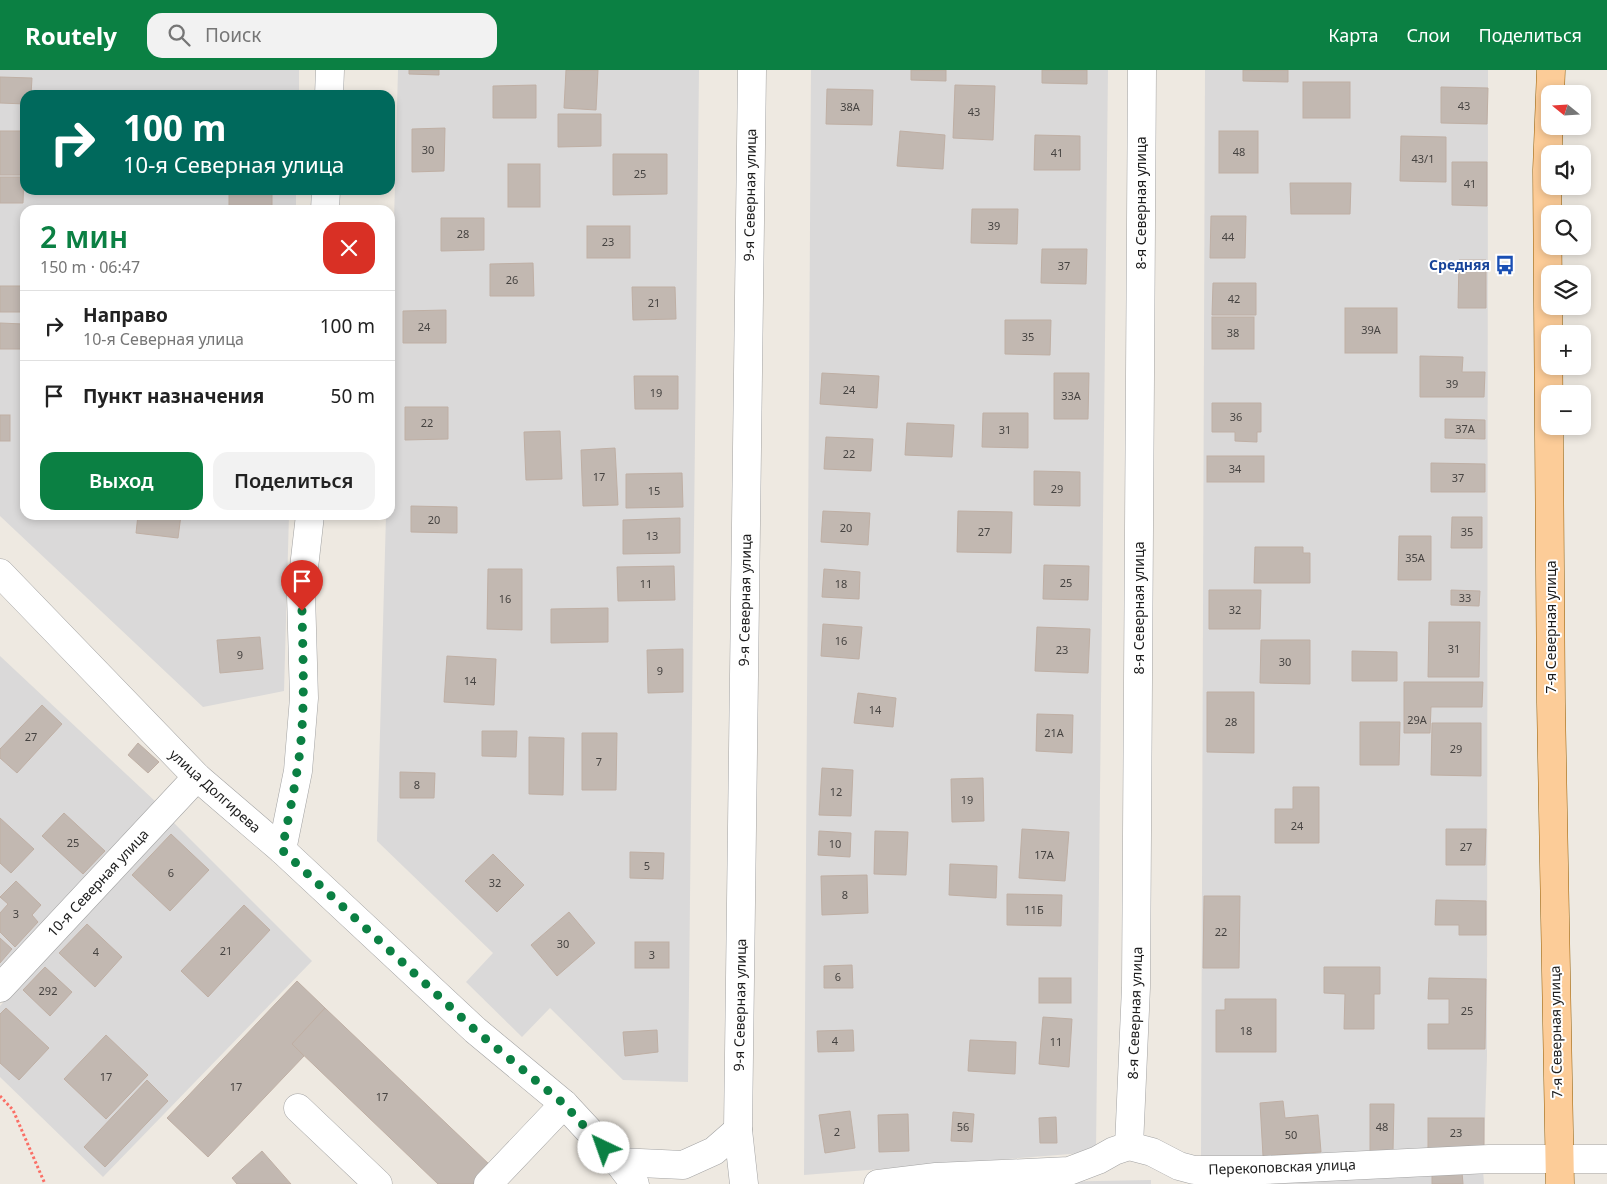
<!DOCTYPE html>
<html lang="ru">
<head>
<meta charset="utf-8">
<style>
  body { margin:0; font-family:"Noto Sans",sans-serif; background:#f2f2f2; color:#222; height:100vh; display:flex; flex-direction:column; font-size:19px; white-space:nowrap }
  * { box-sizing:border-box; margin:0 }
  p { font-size:16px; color:#767676 }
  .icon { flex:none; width:28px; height:28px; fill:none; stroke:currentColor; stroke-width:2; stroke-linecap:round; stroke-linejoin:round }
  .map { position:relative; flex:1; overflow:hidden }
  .details { position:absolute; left:20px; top:135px; width:375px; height:315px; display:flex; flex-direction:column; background:#fff; border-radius:15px; box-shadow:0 2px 8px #0003 }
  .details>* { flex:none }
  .hud { position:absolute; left:20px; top:20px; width:375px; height:105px; border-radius:15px; box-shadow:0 2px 8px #0003; background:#00695c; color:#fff; overflow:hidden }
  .needle { width:32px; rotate:288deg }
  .buttons { position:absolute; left:1541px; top:15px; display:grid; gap:10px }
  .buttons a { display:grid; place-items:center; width:50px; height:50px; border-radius:10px; background:#fff; box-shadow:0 2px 8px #0003; font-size:25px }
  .pin { position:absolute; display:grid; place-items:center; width:42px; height:42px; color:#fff; margin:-51px -21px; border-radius:50% 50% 50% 0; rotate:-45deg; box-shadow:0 0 5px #0007 }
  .pin .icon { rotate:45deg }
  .me { position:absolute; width:55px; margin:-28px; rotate:318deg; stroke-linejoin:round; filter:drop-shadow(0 0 4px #0008) }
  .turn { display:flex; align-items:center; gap:18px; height:105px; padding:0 20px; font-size:22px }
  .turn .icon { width:65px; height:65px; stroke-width:2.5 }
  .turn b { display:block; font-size:35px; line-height:42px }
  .round { display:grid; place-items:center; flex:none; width:52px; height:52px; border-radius:15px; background:#f2f2f2 }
  .head { display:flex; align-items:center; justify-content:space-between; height:85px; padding:0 20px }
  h1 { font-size:30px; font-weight:600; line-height:38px; color:#0b8043 }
  .primary-button { display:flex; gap:10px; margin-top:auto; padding:10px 20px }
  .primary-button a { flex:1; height:58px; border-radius:15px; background:#0b8043; color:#fff; font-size:20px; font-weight:600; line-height:58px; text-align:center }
  .primary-button a+a { background:#f2f2f2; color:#222 }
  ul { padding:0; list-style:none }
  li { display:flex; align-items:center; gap:15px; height:70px; padding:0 20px; border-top:1px solid #e0e0e0 }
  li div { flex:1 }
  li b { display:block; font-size:19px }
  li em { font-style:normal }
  header { display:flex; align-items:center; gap:30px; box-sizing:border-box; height:70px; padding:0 25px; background:#0b8043; color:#fff }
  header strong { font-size:24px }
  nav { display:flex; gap:28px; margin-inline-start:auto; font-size:18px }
  .search { width:350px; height:45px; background:#f2f2f2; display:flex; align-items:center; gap:12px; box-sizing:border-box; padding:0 18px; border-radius:15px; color:#767676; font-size:19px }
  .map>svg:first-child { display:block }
  .residential { fill:#dad9d9 }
  .building { fill:#c2b8b1; stroke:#bfafa4 }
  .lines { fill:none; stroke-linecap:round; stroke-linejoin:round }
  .minor-casing { stroke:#a3a3a3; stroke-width:29 }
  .major-casing { stroke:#945c00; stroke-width:29 }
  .path { stroke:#fa6f66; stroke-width:3; stroke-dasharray:2.5 2.5; stroke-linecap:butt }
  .minor { stroke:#fff; stroke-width:28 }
  .major { stroke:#fccc98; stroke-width:28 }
  .route { stroke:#0b8043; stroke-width:9; stroke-dasharray:0 16.2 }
  .labels { text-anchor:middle; stroke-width:4; stroke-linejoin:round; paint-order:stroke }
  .number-label { font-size:11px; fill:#464341 }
  .street-label { font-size:14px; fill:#1c1c1c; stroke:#fff }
  .transit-label { font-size:14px; font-weight:bold; fill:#164399; stroke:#fff; text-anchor:end }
</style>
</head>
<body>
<header>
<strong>Routely</strong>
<div class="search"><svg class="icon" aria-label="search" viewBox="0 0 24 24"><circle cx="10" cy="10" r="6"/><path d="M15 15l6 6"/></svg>Поиск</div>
<nav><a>Карта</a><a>Слои</a><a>Поделиться</a></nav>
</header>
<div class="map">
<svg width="1607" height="1114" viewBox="0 0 1607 1114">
  <rect width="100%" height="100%" fill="#eee9e1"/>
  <g class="residential">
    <path d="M0,0H299V25H25V120H296V140H25V445H289L284,621L203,637L0,446Z"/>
    <path d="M398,0H699L688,1012L623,1010L550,938L522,967L466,912L493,883L377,771L386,445H390V302Z"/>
    <path d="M811,0H1108L1096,1082L804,1105Z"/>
    <path d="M1205,0H1488L1487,986L1484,1084L1201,1088Z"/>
    <path d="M0,586L157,733L0,902Z"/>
    <path d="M171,750L312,891L103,1107L0,1007V936Z"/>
    <path d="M1483,1099L1484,1114H1194L1193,1111Z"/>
    <path d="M1151,1110V1114H935Z"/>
  </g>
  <g class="building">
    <path d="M409,0H439V5L409,4Z"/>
    <path d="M566,0H598L596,40L564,38Z"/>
    <path d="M911,0H946V11L911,10Z"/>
    <path d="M1042,0H1087V14L1042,13Z"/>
    <path d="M1243,0H1288V12L1243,11Z"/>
    <path d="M0,7L32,8L31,25H25V34L0,33Z"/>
    <rect x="1303" y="12" width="47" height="36"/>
    <path d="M536,15V48H493V16Z"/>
    <path d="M955,15L995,16L993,70L953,68Z"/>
    <path d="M1441,17L1488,18L1487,54L1441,53Z"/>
    <path d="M827,19L873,20L872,55L826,54Z"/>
    <path d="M558,44H601V76L558,77Z"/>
    <path d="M445,58L444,101L412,102V59Z"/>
    <rect x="0" y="61" width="22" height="44"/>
    <path d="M900,61L945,65L943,99L897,96Z"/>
    <rect x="1219" y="61" width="39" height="42"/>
    <path d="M1035,65L1080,66V100H1034Z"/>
    <path d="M1401,66L1446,67V112L1400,111Z"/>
    <path d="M613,84H667V124L613,125Z"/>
    <path d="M1452,92H1487V136L1452,135Z"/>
    <rect x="508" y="94" width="32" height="43"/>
    <path d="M0,107H24L23,133H0Z"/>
    <path d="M1290,113H1351L1350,144H1291Z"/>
    <path d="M92,120H135V121L92,123Z"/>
    <rect x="229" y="120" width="43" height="20"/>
    <path d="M972,139H1018L1017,174L971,173Z"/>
    <path d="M1211,146H1246L1245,188H1210Z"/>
    <path d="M441,148H484V180L441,181Z"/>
    <rect x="587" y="156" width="43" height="32"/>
    <path d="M1042,179H1087L1086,214L1041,213Z"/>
    <path d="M1459,190H1486V238H1458Z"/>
    <path d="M533,193L534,226H490V194Z"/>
    <path d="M1213,213H1256V245H1212Z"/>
    <rect x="0" y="216" width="23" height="26"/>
    <path d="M632,217H675L676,249L633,250Z"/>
    <rect x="1345" y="238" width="52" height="45"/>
    <path d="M446,240V273H403V241Z"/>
    <rect x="1212" y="247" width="42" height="32"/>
    <path d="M1005,250H1051L1050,285L1005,284Z"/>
    <path d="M0,253L23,254V279H0Z"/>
    <path d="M1420,286L1463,287L1462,302H1485L1484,327H1420Z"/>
    <path d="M822,303L879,306L877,338L820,334Z"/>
    <path d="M1054,303H1089L1088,349H1054Z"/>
    <path d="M634,306H678V339H635Z"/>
    <path d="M1212,333H1261V362H1257V372L1235,371V362H1212Z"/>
    <path d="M405,337H448V369L405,370Z"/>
    <path d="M983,343H1028V378L982,377Z"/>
    <rect x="0" y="345" width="10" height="26"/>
    <path d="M1445,349L1485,350V369L1445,368Z"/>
    <path d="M907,353L954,355L952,387L905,385Z"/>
    <path d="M560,361L562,409L526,410L524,362Z"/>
    <path d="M826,367L873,369L871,401L824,399Z"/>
    <path d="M615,378L618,435L583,436L581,380Z"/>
    <rect x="1207" y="386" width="57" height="26"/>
    <path d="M1431,393L1485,394V422H1431Z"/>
    <path d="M1034,401L1080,402V436L1034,435Z"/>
    <path d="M682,403L683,437L626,438V404Z"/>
    <path d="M411,436L457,437V463L411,462Z"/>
    <path d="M823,441L870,443L868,475L821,472Z"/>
    <path d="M958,441L1012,442L1011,483L957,482Z"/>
    <path d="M138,445H181L178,468L136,463Z"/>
    <path d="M1452,447H1482V478H1451Z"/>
    <path d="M680,448V483L623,484V450Z"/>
    <path d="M1399,466H1431V510H1398Z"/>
    <path d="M1255,477H1303V483H1310V513H1254Z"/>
    <path d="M1044,495L1089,496L1088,530L1043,529Z"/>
    <path d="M674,496L675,530L618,531L617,497Z"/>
    <path d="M488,499H522V560L487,559Z"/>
    <path d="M824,499L860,502L859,529L822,527Z"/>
    <path d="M1209,520H1261L1260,559H1209Z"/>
    <path d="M1451,520L1480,521L1479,536L1451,535Z"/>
    <path d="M608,538V572L551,573V539Z"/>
    <path d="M1429,552H1480L1479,607H1428Z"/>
    <path d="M823,554L862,557L859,589L821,586Z"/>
    <path d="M1037,557L1090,559L1088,603L1035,601Z"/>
    <path d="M260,567L263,599L220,603L217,570Z"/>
    <path d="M1261,570H1310V614L1260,613Z"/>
    <path d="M683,579V622L648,623L647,580Z"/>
    <path d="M1352,581L1397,582V611H1352Z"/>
    <path d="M447,586L496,589L494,635L444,632Z"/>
    <path d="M1404,612H1483L1482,637H1431L1430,663H1404Z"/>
    <path d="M1207,622H1254V683L1207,682Z"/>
    <path d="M858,623L896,628L893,657L854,653Z"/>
    <path d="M42,635L62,654L17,703L0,688V679Z"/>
    <path d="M1037,644L1073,645L1072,683L1036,681Z"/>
    <path d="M1360,652H1400L1399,695H1360Z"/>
    <path d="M1432,653H1481V706L1431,705Z"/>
    <path d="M482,661H517L516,687L482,686Z"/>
    <path d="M582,663H617L616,720H582Z"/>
    <path d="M529,667L564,668L563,725L529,724Z"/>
    <path d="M138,673L159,692L148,703L128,685Z"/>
    <path d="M822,698L853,700L851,746L819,745Z"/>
    <path d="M400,702L435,703L434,728H400Z"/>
    <path d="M983,708L984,751L952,752L951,709Z"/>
    <path d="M1293,717H1319V773H1275V739H1293Z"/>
    <path d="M64,743L105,781L83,804L42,766Z"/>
    <path d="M0,748L34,779L11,803L0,793Z"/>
    <path d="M1022,759L1069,762L1065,811L1019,808Z"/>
    <path d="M1446,759H1486L1485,795H1446Z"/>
    <path d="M819,761L851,763L850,787L818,785Z"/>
    <path d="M875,761L908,762L906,805L874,804Z"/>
    <path d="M171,764L209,800L170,841L132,805Z"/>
    <path d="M630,782L664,783L663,809L630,808Z"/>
    <path d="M493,784L524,815L497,842L465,811Z"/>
    <path d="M950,794L997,796L996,828L949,825Z"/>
    <path d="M867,805L868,843L822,845L821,806Z"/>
    <path d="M16,811L41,835L32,845L38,852L15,877L0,862V843L8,834L0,827Z"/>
    <path d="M1007,824L1062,825L1061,856L1007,855Z"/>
    <path d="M1204,826H1240L1239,898H1203Z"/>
    <path d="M1436,830L1486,831V865H1459V855H1435Z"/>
    <path d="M244,835L270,860L208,927L181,901Z"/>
    <path d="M569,842L595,873L557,906L531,875Z"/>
    <path d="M87,854L122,887L95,917L59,883Z"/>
    <path d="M0,868L12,879L0,893Z"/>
    <rect x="635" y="872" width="34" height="26"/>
    <path d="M852,895L853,918H824V896Z"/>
    <path d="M45,897L72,922L50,946L23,920Z"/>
    <path d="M1324,897H1380V924H1374V959H1344L1345,924L1324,923Z"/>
    <rect x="1039" y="908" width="32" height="25"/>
    <path d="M1429,908L1486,909L1485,979H1428V954H1449V929H1428Z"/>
    <path d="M297,911L325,938L292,974L304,986L208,1087L167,1048Z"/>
    <path d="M1225,929H1276V982H1216V940H1225Z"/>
    <path d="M6,938L49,978L19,1010L0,993V944Z"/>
    <path d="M325,938L491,1096L474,1114H438L292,974Z"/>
    <path d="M1043,947L1072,949L1069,997L1039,994Z"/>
    <path d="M657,960L658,982L625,986L623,962Z"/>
    <path d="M853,960L854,981L818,982L817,961Z"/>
    <path d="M106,965L148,1005L106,1049L64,1009Z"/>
    <path d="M970,970L1016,972L1015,1004L968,1001Z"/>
    <path d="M147,1010L168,1031L105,1097L84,1077Z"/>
    <path d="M1283,1031L1285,1048L1318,1045L1321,1082L1263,1086L1260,1033Z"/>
    <path d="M1370,1034H1394L1393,1081H1370Z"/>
    <path d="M850,1041L855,1078L825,1083L819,1045Z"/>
    <path d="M953,1042L974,1044L972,1072L951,1071Z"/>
    <path d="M908,1044L909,1081L879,1082L878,1045Z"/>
    <path d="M1056,1047L1057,1073H1040L1039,1048Z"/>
    <rect x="1428" y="1048" width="56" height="31"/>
    <path d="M262,1081L291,1114H237L232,1108Z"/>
    <path d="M1462,1102L1463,1114H1432V1104Z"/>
  </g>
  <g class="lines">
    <defs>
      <g id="minor">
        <path d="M329,25L330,0"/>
        <path d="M325,140L326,120"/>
        <path d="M0,503L197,707L282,780L475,960L564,1034L618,1092L635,1114"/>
        <path d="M282,780L298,701L304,628L301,524L310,445"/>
        <path d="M0,918L197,707"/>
        <path d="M298,1038L378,1114"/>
        <path d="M1129,1076L1136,917L1142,0"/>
        <path d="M618,1092L683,1095L714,1081L738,1060"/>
        <path d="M488,1114L564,1034"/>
        <path d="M744,1114L738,1060L752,0"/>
        <path d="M878,1114L936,1107L1069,1101L1098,1090L1114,1081L1129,1076L1152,1082L1179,1096L1194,1100H1264L1489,1089H1607"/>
      </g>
      <path id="major" d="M1551,0L1547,100L1551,633L1560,1114"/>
    </defs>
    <use href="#minor" class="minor-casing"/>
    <use href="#major" class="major-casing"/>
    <path class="path" d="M0,1026L13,1040L45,1114"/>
    <use href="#minor" class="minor"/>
    <use href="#major" class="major"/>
  </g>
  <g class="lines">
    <path class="route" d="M302,541C303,595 306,649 297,701C293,728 287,754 282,780L475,960L564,1034L604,1078"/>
  </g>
  <defs>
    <symbol id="bus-bare" viewBox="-9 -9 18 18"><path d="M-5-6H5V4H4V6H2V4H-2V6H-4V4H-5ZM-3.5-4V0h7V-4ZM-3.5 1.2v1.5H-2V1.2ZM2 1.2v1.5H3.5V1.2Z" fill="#1a4fb4" stroke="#fff" stroke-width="2.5" paint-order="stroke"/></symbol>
  </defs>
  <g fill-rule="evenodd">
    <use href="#bus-bare" x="1491" y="181" width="28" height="28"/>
  </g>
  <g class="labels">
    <g class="number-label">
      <text x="1464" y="40">43</text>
      <text x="850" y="41">38A</text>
      <text x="974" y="46">43</text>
      <text x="428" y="84">30</text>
      <text x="1239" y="86">48</text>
      <text x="1057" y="87">41</text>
      <text x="1423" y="93">43/1</text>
      <text x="640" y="108">25</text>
      <text x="1470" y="118">41</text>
      <text x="994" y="160">39</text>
      <text x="463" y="168">28</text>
      <text x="1228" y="171">44</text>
      <text x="608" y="176">23</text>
      <text x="1064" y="200">37</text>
      <text x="512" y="214">26</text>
      <text x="1234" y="233">42</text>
      <text x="654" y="237">21</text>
      <text x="424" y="261">24</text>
      <text x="1371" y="264">39А</text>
      <text x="1233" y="267">38</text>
      <text x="1028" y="271">35</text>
      <text x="1452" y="318">39</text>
      <text x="849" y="324">24</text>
      <text x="656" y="327">19</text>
      <text x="1071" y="330">33А</text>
      <text x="1236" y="351">36</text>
      <text x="427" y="357">22</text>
      <text x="1465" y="363">37А</text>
      <text x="1005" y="364">31</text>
      <text x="849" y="388">22</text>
      <text x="1235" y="403">34</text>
      <text x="599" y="411">17</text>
      <text x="1458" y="412">37</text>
      <text x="1057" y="423">29</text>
      <text x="654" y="425">15</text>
      <text x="434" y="454">20</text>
      <text x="846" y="462">20</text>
      <text x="984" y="466">27</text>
      <text x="1467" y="466">35</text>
      <text x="652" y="470">13</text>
      <text x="1415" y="492">35А</text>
      <text x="1066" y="517">25</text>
      <text x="646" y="518">11</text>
      <text x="841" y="518">18</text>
      <text x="1465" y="532">33</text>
      <text x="505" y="533">16</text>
      <text x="1235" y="544">32</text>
      <text x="841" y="575">16</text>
      <text x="1454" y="583">31</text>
      <text x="1062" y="584">23</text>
      <text x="240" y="589">9</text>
      <text x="1285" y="596">30</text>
      <text x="660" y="605">9</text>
      <text x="470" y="615">14</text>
      <text x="875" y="644">14</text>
      <text x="1417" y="654">29А</text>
      <text x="1231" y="656">28</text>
      <text x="1054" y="667">21A</text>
      <text x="31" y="671">27</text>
      <text x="1456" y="683">29</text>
      <text x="599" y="696">7</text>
      <text x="417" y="719">8</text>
      <text x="836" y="726">12</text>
      <text x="967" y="734">19</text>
      <text x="1297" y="760">24</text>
      <text x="73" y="777">25</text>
      <text x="835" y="778">10</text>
      <text x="1466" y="781">27</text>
      <text x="1044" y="789">17А</text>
      <text x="647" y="800">5</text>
      <text x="171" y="807">6</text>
      <text x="495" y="817">32</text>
      <text x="845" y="829">8</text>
      <text x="1034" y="844">11Б</text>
      <text x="16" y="848">3</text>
      <text x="1221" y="866">22</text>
      <text x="563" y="878">30</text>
      <text x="226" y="885">21</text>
      <text x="96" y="886">4</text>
      <text x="652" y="889">3</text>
      <text x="838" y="911">6</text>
      <text x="48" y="925">292</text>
      <text x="1467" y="945">25</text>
      <text x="1246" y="965">18</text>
      <text x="835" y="975">4</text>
      <text x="1056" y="976">11</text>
      <text x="106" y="1011">17</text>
      <text x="236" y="1021">17</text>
      <text x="382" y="1031">17</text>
      <text x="963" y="1061">56</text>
      <text x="1382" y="1061">48</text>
      <text x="837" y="1066">2</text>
      <text x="1456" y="1067">23</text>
      <text x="1291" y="1069">50</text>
    </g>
    <g class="street-label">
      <text transform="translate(750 125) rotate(-89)" y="5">9-я Северная улица</text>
      <text transform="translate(1141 133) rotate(-90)" y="5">8-я Северная улица</text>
      <text transform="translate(745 530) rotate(-89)" y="5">9-я Северная улица</text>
      <text transform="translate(1139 538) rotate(-90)" y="5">8-я Северная улица</text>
      <text transform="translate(1551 557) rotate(-90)" y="5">7-я Северная улица</text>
      <text transform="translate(215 721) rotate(42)" y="5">улица Долгирева</text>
      <text transform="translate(98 813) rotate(-47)" y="5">10-я Северная улица</text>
      <text transform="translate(740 935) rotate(-89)" y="5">9-я Северная улица</text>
      <text transform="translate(1135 943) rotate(-88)" y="5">8-я Северная улица</text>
      <text transform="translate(1556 962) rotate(-91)" y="5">7-я Северная улица</text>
      <text transform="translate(1282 1097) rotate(-2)" y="5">Перекоповская улица</text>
    </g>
    <g class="transit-label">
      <text x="1490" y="200">Средняя</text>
    </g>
  </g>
</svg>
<div class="buttons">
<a><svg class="needle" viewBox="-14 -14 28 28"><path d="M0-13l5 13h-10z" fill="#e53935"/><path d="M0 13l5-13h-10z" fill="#767676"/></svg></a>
<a><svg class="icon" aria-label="sound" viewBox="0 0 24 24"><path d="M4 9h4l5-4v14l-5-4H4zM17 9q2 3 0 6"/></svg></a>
<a><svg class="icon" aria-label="search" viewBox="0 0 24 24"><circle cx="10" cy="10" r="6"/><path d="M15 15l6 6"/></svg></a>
<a><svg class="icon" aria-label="layers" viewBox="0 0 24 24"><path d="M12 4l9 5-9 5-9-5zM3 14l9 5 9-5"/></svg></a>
<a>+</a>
<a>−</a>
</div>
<div class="pin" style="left:302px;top:541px;background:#d93025"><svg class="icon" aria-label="arrive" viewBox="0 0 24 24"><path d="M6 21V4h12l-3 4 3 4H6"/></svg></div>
<svg class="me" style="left:604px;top:1078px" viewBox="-20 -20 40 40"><circle r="19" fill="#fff"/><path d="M0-13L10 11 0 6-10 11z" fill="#0b8043"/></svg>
<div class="hud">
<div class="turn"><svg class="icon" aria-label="right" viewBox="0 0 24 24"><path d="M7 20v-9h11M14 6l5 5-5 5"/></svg><div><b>100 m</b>10-я Северная улица</div></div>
</div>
<section class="details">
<div class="head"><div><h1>2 мин</h1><p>150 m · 06:47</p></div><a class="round" style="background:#d93025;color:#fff"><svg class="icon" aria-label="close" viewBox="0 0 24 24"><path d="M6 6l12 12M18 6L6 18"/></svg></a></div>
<ul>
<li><svg class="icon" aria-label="right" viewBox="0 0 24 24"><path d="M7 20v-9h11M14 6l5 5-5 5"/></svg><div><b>Направо</b><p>10-я Северная улица</p></div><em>100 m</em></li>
<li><svg class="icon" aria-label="arrive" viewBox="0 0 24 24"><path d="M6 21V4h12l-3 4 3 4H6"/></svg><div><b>Пункт назначения</b></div><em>50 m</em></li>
</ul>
<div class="primary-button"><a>Выход</a><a>Поделиться</a></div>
</section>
</div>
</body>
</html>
